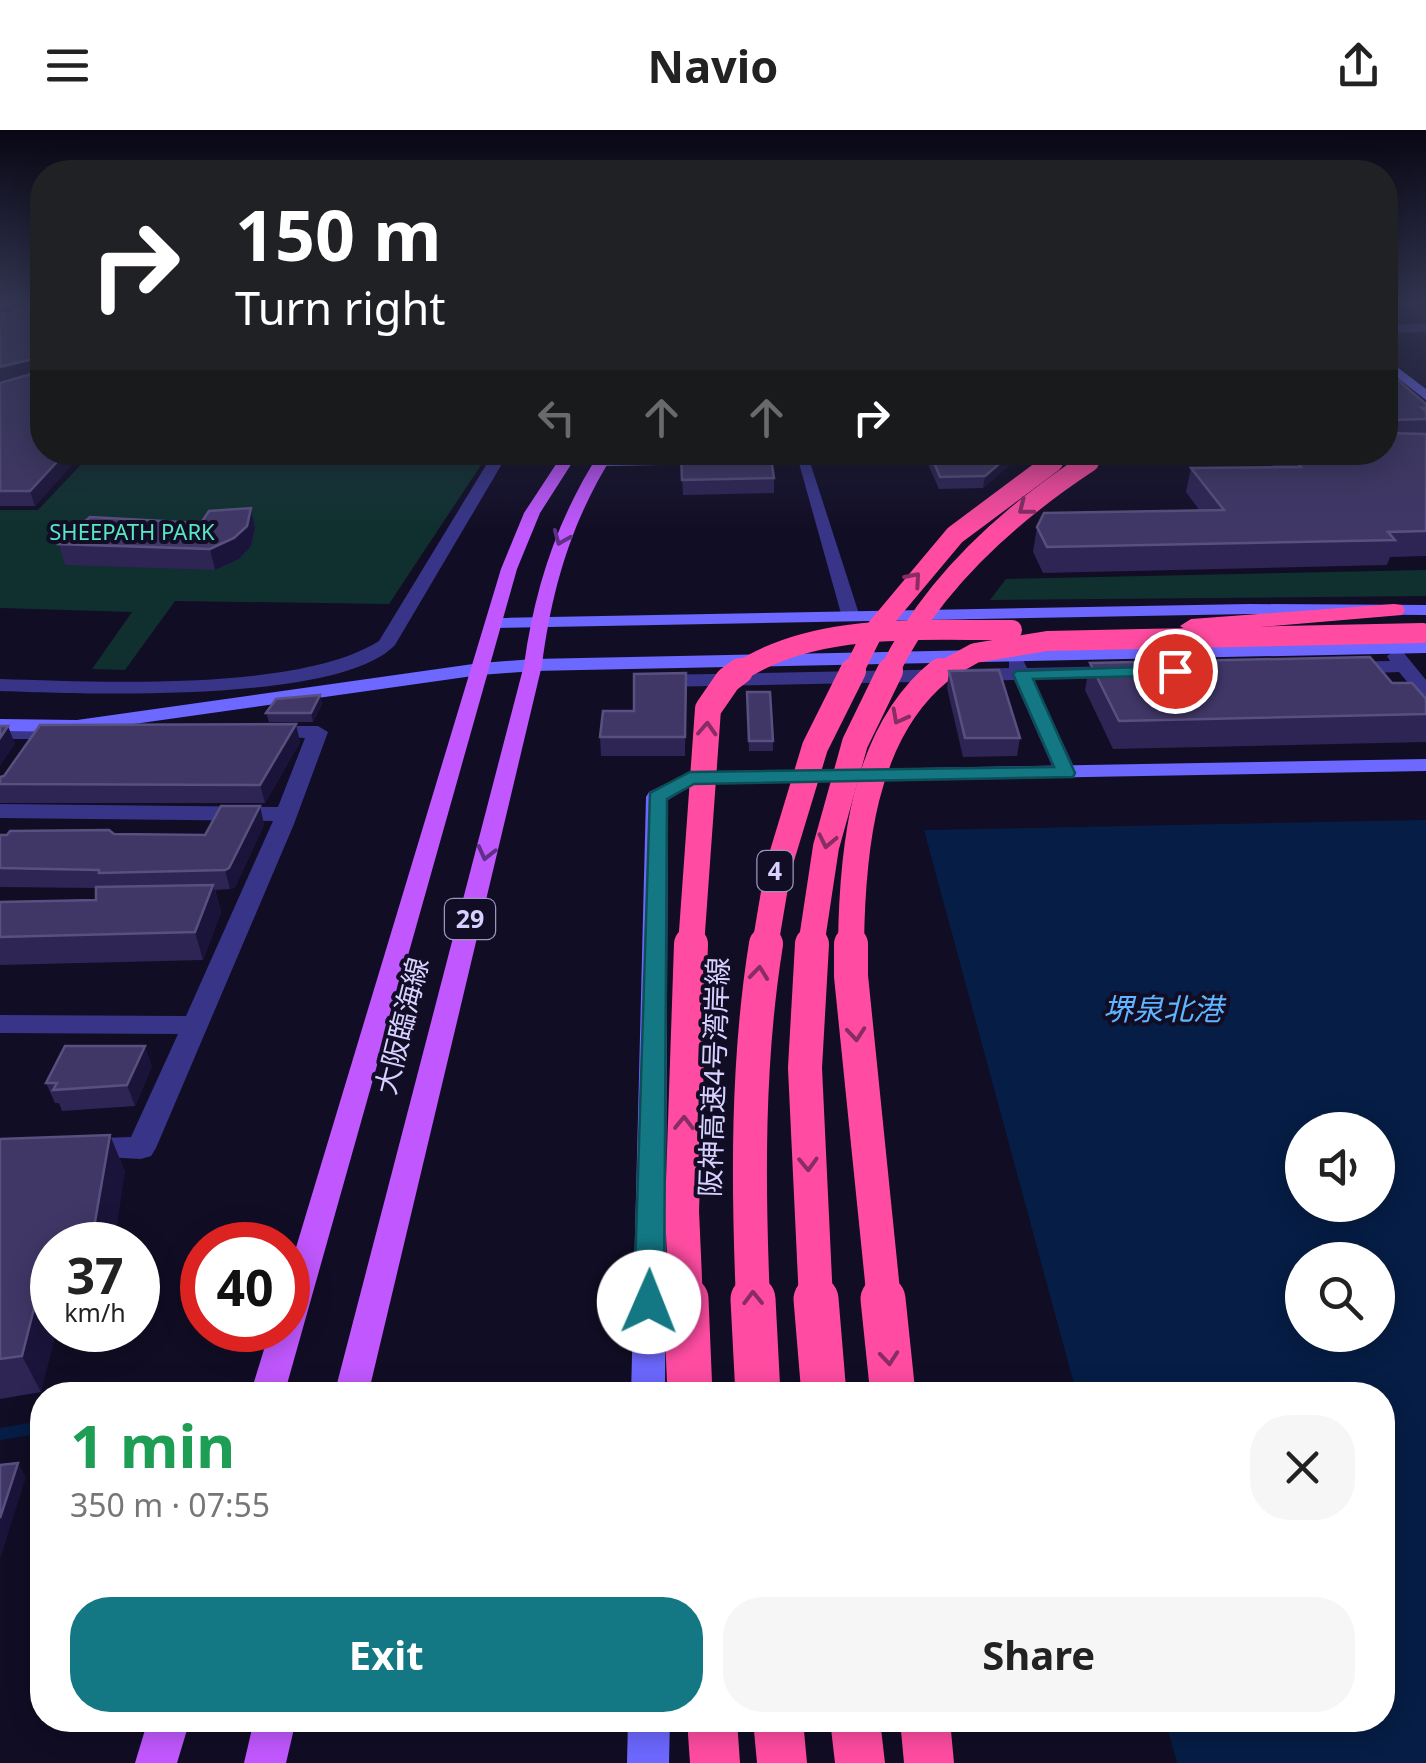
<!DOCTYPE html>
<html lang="en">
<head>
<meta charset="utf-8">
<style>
  body { margin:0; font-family:"Noto Sans","Noto Sans JP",sans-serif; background:#f6f6f6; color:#222; height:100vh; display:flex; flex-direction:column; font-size:38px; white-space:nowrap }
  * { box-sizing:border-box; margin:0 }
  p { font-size:32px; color:#767676 }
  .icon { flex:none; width:55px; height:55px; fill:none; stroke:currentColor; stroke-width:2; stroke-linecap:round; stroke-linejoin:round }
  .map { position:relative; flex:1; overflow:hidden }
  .details { position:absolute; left:30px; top:1252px; width:1365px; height:350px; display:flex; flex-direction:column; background:#fff; border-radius:40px; box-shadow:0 5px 25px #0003 }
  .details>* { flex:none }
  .banner { position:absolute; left:30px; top:30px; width:1368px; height:305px; border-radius:40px; box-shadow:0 5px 25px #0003; background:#202124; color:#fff; overflow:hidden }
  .tools { position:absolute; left:1285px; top:982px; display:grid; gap:20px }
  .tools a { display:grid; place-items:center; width:110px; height:110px; border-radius:50%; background:#fff; box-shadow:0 5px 25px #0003; font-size:50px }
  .speed { position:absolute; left:30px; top:1092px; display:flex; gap:20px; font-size:50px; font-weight:700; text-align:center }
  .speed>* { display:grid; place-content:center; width:130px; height:130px; border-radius:50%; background:#fff; box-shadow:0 5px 25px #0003; line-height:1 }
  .speed small { font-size:25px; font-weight:400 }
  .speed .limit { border:15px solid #d22; background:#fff; color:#111 }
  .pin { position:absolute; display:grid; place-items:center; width:85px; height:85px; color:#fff; margin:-42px; border:5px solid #fff; border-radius:50%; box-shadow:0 2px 10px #0007 }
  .me { position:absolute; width:110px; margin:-55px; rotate:1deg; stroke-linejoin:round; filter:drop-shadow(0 0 8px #0008) }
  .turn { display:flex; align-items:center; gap:35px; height:210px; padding:0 40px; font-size:45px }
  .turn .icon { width:130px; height:130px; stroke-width:2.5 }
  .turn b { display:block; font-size:70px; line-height:85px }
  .lanes { display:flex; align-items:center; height:95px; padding:0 40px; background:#0003; justify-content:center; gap:50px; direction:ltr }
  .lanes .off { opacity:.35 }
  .round { display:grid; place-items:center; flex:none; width:105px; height:105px; border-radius:40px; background:#f6f6f6 }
  .overview { display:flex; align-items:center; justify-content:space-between; height:170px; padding:0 40px }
  h1 { font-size:60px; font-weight:700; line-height:75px; color:#1e9e55 }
  .cta { display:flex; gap:20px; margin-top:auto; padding:20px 40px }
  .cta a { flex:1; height:115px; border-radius:40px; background:#137884; color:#fff; font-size:40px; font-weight:700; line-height:115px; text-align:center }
  .cta a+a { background:#f6f6f6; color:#222 }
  header { display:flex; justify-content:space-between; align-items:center; height:130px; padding:0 40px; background:#fff; font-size:45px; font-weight:700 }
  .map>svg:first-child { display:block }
  .green { fill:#0f302f }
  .water { fill:#061d45; fill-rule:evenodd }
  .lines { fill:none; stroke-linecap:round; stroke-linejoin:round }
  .stream { stroke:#061d45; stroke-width:12 }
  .street { fill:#383588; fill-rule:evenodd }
  .secondary { fill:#6d68ff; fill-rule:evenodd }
  .primary { fill:#c158ff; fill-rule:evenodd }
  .highway { fill:#ff4ca2; fill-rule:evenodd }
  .highway-bridge-far4 { stroke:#ff4ca2; stroke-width:15 }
  .highway-bridge-far3 { stroke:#ff4ca2; stroke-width:20 }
  .highway-bridge-far2 { stroke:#ff4ca2; stroke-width:26 }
  .highway-bridge-far1 { stroke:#ff4ca2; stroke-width:34 }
  .highway-bridge { stroke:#ff4ca2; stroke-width:45 }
  .wall { fill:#2e2555 }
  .shaded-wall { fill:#1b143a }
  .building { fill:#403767; stroke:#58507f; stroke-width:2.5 }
  .oneway { stroke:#882c64 }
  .oneway2 { stroke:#602f87 }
  .route { fill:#137884; stroke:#0c4e56; stroke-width:2.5 }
  .labels { text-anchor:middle; stroke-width:8; stroke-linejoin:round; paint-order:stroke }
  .far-park-label { font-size:22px; fill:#55e8c3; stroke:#110d25 }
  .shield { fill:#110d25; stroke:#9c96be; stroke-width:2.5 }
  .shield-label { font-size:25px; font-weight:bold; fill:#d7d1ff }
  .street-label { font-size:28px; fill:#d7d1ff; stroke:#110d25 }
  .water-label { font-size:30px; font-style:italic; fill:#5fb5ff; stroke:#110d25 }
</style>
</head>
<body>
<header><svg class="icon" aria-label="menu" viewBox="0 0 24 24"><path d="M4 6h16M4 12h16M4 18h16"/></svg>Navio<svg class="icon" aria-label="share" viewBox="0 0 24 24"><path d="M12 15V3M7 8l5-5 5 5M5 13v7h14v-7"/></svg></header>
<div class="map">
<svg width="1426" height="1633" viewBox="0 0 1426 1633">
  <rect width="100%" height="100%" fill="#110d25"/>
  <g class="green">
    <path d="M92,323H489L389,474L175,471L125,540L92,539L132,482L0,478V380H38Z"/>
    <path d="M1426,440V466L990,470L1006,449Z"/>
  </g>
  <path class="water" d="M1426,690V1633H1177L1165,1590H1382V1265H1077L924,700ZM1378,1000V1075H1302V1000ZM1378,1130V1205H1302V1130Z"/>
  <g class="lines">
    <g class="stream">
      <path d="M987,1265L1076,1259L1086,1265"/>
      <path d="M0,1304L42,1297"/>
    </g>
    <g class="street">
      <path d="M0,181L26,184L0,187Z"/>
      <path d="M1426,194V202L1385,203V195Z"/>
      <path d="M494,322H509L395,515C339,574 83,564 0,561V549C98,552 298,562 379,511Z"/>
      <path d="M797,326L809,329L860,487L857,491H845L842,487Z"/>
      <path d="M1396,520L1403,522L1426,550V568L1419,566L1399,542L1346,544L1336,538L1346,532L1390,531L1387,526Z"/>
      <path d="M1016,528L1023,530L1027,538L1121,536L1131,542L1121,548L1033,549L1077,643L1074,648H1058L1055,643L1014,550L660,557L650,551L660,545L1009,538V530Z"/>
      <path d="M265,596H318L328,602L294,694L156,1018L151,1026L141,1029L71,1025L66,1017L71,1009L131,1007L178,904L0,903V885L186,886L273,691L0,688V674L278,677L305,608L258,606L255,602Z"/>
      <path d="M0,597H65L75,603L65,609H0Z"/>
    </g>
    <g class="secondary">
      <path d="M1385,228L1426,259V270L1385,238Z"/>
      <path d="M915,322H1219L1212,326L601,336L594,332L601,328Z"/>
      <path d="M1250,474L1426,475V485L1250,484L494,498L485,493L494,488Z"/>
      <path d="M1426,511V523L533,541L480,545L77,602L0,601V589L77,590L480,533L533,529Z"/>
      <path d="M1426,629V641L694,654L668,670L665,1265H631L646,667L649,662L690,642Z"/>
      <path d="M628,1590H670L669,1633H627Z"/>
    </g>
    <g class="primary">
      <path d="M564,322H579L540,383L517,439L284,1265H250L270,1200H288V1144L501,439L524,383Z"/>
      <path d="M600,322H615C572,389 552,457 542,535L368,1265H334L524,535C535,457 557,389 600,322Z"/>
      <path d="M148,1590H190L177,1633H135Z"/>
      <path d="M254,1590H296L286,1633H244Z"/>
    </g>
    <g class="highway">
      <path d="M1394,474L1402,475L1405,480L1402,485L1191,503L1180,496L1191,489Z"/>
      <path d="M687,1590H737L740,1633H690Z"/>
      <path d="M753,1590H803L807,1633H757Z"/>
      <path d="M830,1590H880L885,1633H835Z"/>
      <path d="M900,1590H950L954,1633H904Z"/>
    </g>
    <g class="highway-bridge-far4">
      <path d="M1050,335L1067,322"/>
      <path d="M1085,335L1105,322"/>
    </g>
    <g class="highway-bridge-far3">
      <path d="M736,544C814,491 921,501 1012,500"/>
      <path d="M852,544L872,504L955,405L1053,332"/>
      <path d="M888,544C931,454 1007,386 1089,332"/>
      <path d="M937,544L975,523L1047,511L1423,503"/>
    </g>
    <g class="highway-bridge-far2">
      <path d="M691,816L708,579L728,550L740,541"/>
      <path d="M765,816L778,739L815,617L853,541"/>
      <path d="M811,816L826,717L855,613L890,541"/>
      <path d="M851,816C852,723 862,604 940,541"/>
    </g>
    <g class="highway-bridge-far1">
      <path d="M812,814L805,938L816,1171"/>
      <path d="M851,814V846L884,1171"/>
      <path d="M686,1171L682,1081L691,814"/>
      <path d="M753,1171C748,1053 747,932 766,814"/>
    </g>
    <g class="highway-bridge">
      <path d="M686,1169L690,1265"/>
      <path d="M753,1169L758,1265"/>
      <path d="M816,1169L824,1265"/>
      <path d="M883,1169L893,1265"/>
    </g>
  </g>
  <g class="wall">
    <path d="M0,173H24L13,179L0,178Z"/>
    <path d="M42,173V322H83L35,376H0V253L41,240L0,251Z"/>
    <path d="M1385,239L1426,274V426L1390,427L1387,435L1043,443L1033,422L1037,397L1200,381L1186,362L1191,338L1274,337L1262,322H1385Z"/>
    <path d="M1014,322L1012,333L983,358L939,359L928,334L930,323Z"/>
    <path d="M681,324L774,348V363L683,365Z"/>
    <path d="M255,398L251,416L239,429L215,440L65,435L59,414Z"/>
    <path d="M1090,533L1392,553L1426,569V612L1113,619L1085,560Z"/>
    <path d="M949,541L1020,608L1017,626L963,627L947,558Z"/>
    <path d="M686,543L685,626H601L600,607Z"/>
    <path d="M747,562L773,611V621H749Z"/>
    <path d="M320,565L322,574L313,592H269L266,583Z"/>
    <path d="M300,612L265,673H0V654Z"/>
    <path d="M260,676L264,695L235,757L230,759L215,760L221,782L203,830L0,835V772L96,770V758L0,757V705H205Z"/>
    <path d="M152,936L135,976L62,981L59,973H55L46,953Z"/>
    <path d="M110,1005L125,1042L52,1115L41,1262L0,1269V1009Z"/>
  </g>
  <g class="shaded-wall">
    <path d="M11,173H24L13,179Z"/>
    <path d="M37,228L41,240L0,251V237Z"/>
    <path d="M66,322H83L35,376L30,361Z"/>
    <path d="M1014,322L1012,333L983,358L985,346Z"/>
    <path d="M251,378L255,398L251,416L239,429L215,440L210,419Z"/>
    <path d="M320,565L322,574L313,592L311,583Z"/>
    <path d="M296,594L300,612L265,673L260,655Z"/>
    <path d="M8,596L15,614L0,636V608Z"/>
    <path d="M260,676L264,695L235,757L230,759L225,740Z"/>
    <path d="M213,755L221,782L203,830L195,802Z"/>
    <path d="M145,916L152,936L135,976L127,955Z"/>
    <path d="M110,1005L125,1042L114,1115H91Z"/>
    <path d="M52,1145V1200H57L41,1262L22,1226L42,1147Z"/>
    <path d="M18,1333L26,1347L0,1429V1388Z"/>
  </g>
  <g class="building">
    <path d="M32,173H42V322H66L30,361H0V253L41,241L42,231L37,228L0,237V189Z"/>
    <path d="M1385,239L1426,274V278H1422L1426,281V289L1392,290L1385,297Z"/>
    <path d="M1385,301L1387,303L1426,304V401L1388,402L1395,410L1047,417L1037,397L1044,383L1224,380L1191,338L1301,337L1288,322H1385Z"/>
    <path d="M770,322L774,348L682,350L681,324Z"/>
    <path d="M1013,322L985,346L940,347L930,323Z"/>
    <path d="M251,378L247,396L234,408L210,419L59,414L90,387L201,393L209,381Z"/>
    <path d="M1370,527L1392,553H1412L1426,569V584L1119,591L1090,533Z"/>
    <path d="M999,540L1020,608H965L949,541Z"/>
    <path d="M686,543L685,607H600L603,581H634V544Z"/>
    <path d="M747,562H770L773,611H749Z"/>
    <path d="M320,565L311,583H266L276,569Z"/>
    <path d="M296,594L260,655L0,654V647L4,646L40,595Z"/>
    <path d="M0,596H8L0,608Z"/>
    <path d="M221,676H260L229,738L225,740L99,743V740L0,738V705H7L10,701L109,700L114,704L205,705Z"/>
    <path d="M213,755L195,802L0,807V772L96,770V757Z"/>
    <path d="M65,916H145L127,955L53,960L57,953H46Z"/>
    <path d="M110,1005L91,1115H52V1145L42,1147L22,1226L0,1229V1009Z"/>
    <path d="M18,1333L0,1388V1335Z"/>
  </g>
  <defs><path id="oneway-chevron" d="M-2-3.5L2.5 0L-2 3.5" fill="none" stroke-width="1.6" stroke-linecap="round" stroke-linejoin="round" transform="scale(2.5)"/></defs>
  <g class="oneway">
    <use href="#oneway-chevron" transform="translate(1025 378) rotate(142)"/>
    <use href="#oneway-chevron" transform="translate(914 449) rotate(-49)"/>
    <use href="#oneway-chevron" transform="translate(899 587) rotate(118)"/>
    <use href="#oneway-chevron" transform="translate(707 599) rotate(-87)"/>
    <use href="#oneway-chevron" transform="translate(827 711) rotate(102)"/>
    <use href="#oneway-chevron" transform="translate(759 843) rotate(-84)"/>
    <use href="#oneway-chevron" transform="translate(856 904) rotate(85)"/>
    <use href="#oneway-chevron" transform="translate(684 993) rotate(-89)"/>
    <use href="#oneway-chevron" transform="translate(808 1034) rotate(88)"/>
    <use href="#oneway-chevron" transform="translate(753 1168) rotate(-91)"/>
    <use href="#oneway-chevron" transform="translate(889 1228) rotate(85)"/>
  </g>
  <g class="oneway2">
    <use href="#oneway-chevron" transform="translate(561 408) rotate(113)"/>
    <use href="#oneway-chevron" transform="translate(486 723) rotate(104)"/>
  </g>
  <linearGradient id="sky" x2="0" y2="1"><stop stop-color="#090714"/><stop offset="0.43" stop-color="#323551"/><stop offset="1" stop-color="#323551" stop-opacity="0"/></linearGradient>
  <rect width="1426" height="402" fill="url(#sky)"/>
  <path class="route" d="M1175,536L1184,541L1181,545L1033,549L1075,643L1073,647L694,654L667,669L664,1172L659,1180L649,1184L638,1180L634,1172L650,663L690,642L1054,637L1013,544L1016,541Z"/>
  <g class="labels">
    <g class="far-park-label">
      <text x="132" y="410">SHEEPATH PARK</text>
    </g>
    <g class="shield">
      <rect x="757.5" y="721" width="35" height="40" rx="8"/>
      <rect x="445" y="769" width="50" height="40" rx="8"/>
    </g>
    <g class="shield-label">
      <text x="775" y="750">4</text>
      <text x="470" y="798">29</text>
    </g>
    <g class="street-label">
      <text transform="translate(402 896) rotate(-76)" y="10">大阪臨海線</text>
      <text transform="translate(714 947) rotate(-88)" y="10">阪神高速4号湾岸線</text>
    </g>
    <g class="water-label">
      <text x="1163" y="890">堺泉北港</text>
    </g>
  </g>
</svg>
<div class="tools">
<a><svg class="icon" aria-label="sound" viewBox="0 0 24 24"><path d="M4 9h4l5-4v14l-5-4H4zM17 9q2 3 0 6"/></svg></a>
<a><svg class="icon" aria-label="search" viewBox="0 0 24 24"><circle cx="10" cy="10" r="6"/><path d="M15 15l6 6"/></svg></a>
</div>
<div class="speed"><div>37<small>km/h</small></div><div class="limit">40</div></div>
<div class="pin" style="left:1175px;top:541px;background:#d93025"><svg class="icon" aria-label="arrive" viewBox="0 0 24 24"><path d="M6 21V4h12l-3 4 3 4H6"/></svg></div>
<svg class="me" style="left:649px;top:1172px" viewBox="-20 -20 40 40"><circle r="19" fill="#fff"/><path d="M0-13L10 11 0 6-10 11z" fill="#137884"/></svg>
<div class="banner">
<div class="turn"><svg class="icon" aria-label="right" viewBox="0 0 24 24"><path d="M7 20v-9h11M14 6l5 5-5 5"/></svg><div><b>150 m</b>Turn right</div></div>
<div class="lanes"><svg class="icon off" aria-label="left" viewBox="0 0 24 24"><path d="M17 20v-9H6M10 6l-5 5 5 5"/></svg><svg class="icon off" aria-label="ahead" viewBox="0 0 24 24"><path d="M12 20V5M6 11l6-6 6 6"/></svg><svg class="icon off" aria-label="ahead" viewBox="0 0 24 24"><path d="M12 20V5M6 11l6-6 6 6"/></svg><svg class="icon" aria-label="right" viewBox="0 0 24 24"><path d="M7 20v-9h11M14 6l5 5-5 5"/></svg></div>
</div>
<section class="details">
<div class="overview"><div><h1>1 min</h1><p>350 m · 07:55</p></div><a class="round"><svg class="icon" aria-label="close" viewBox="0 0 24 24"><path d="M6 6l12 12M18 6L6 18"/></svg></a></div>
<div class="cta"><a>Exit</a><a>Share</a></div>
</section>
</div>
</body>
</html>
